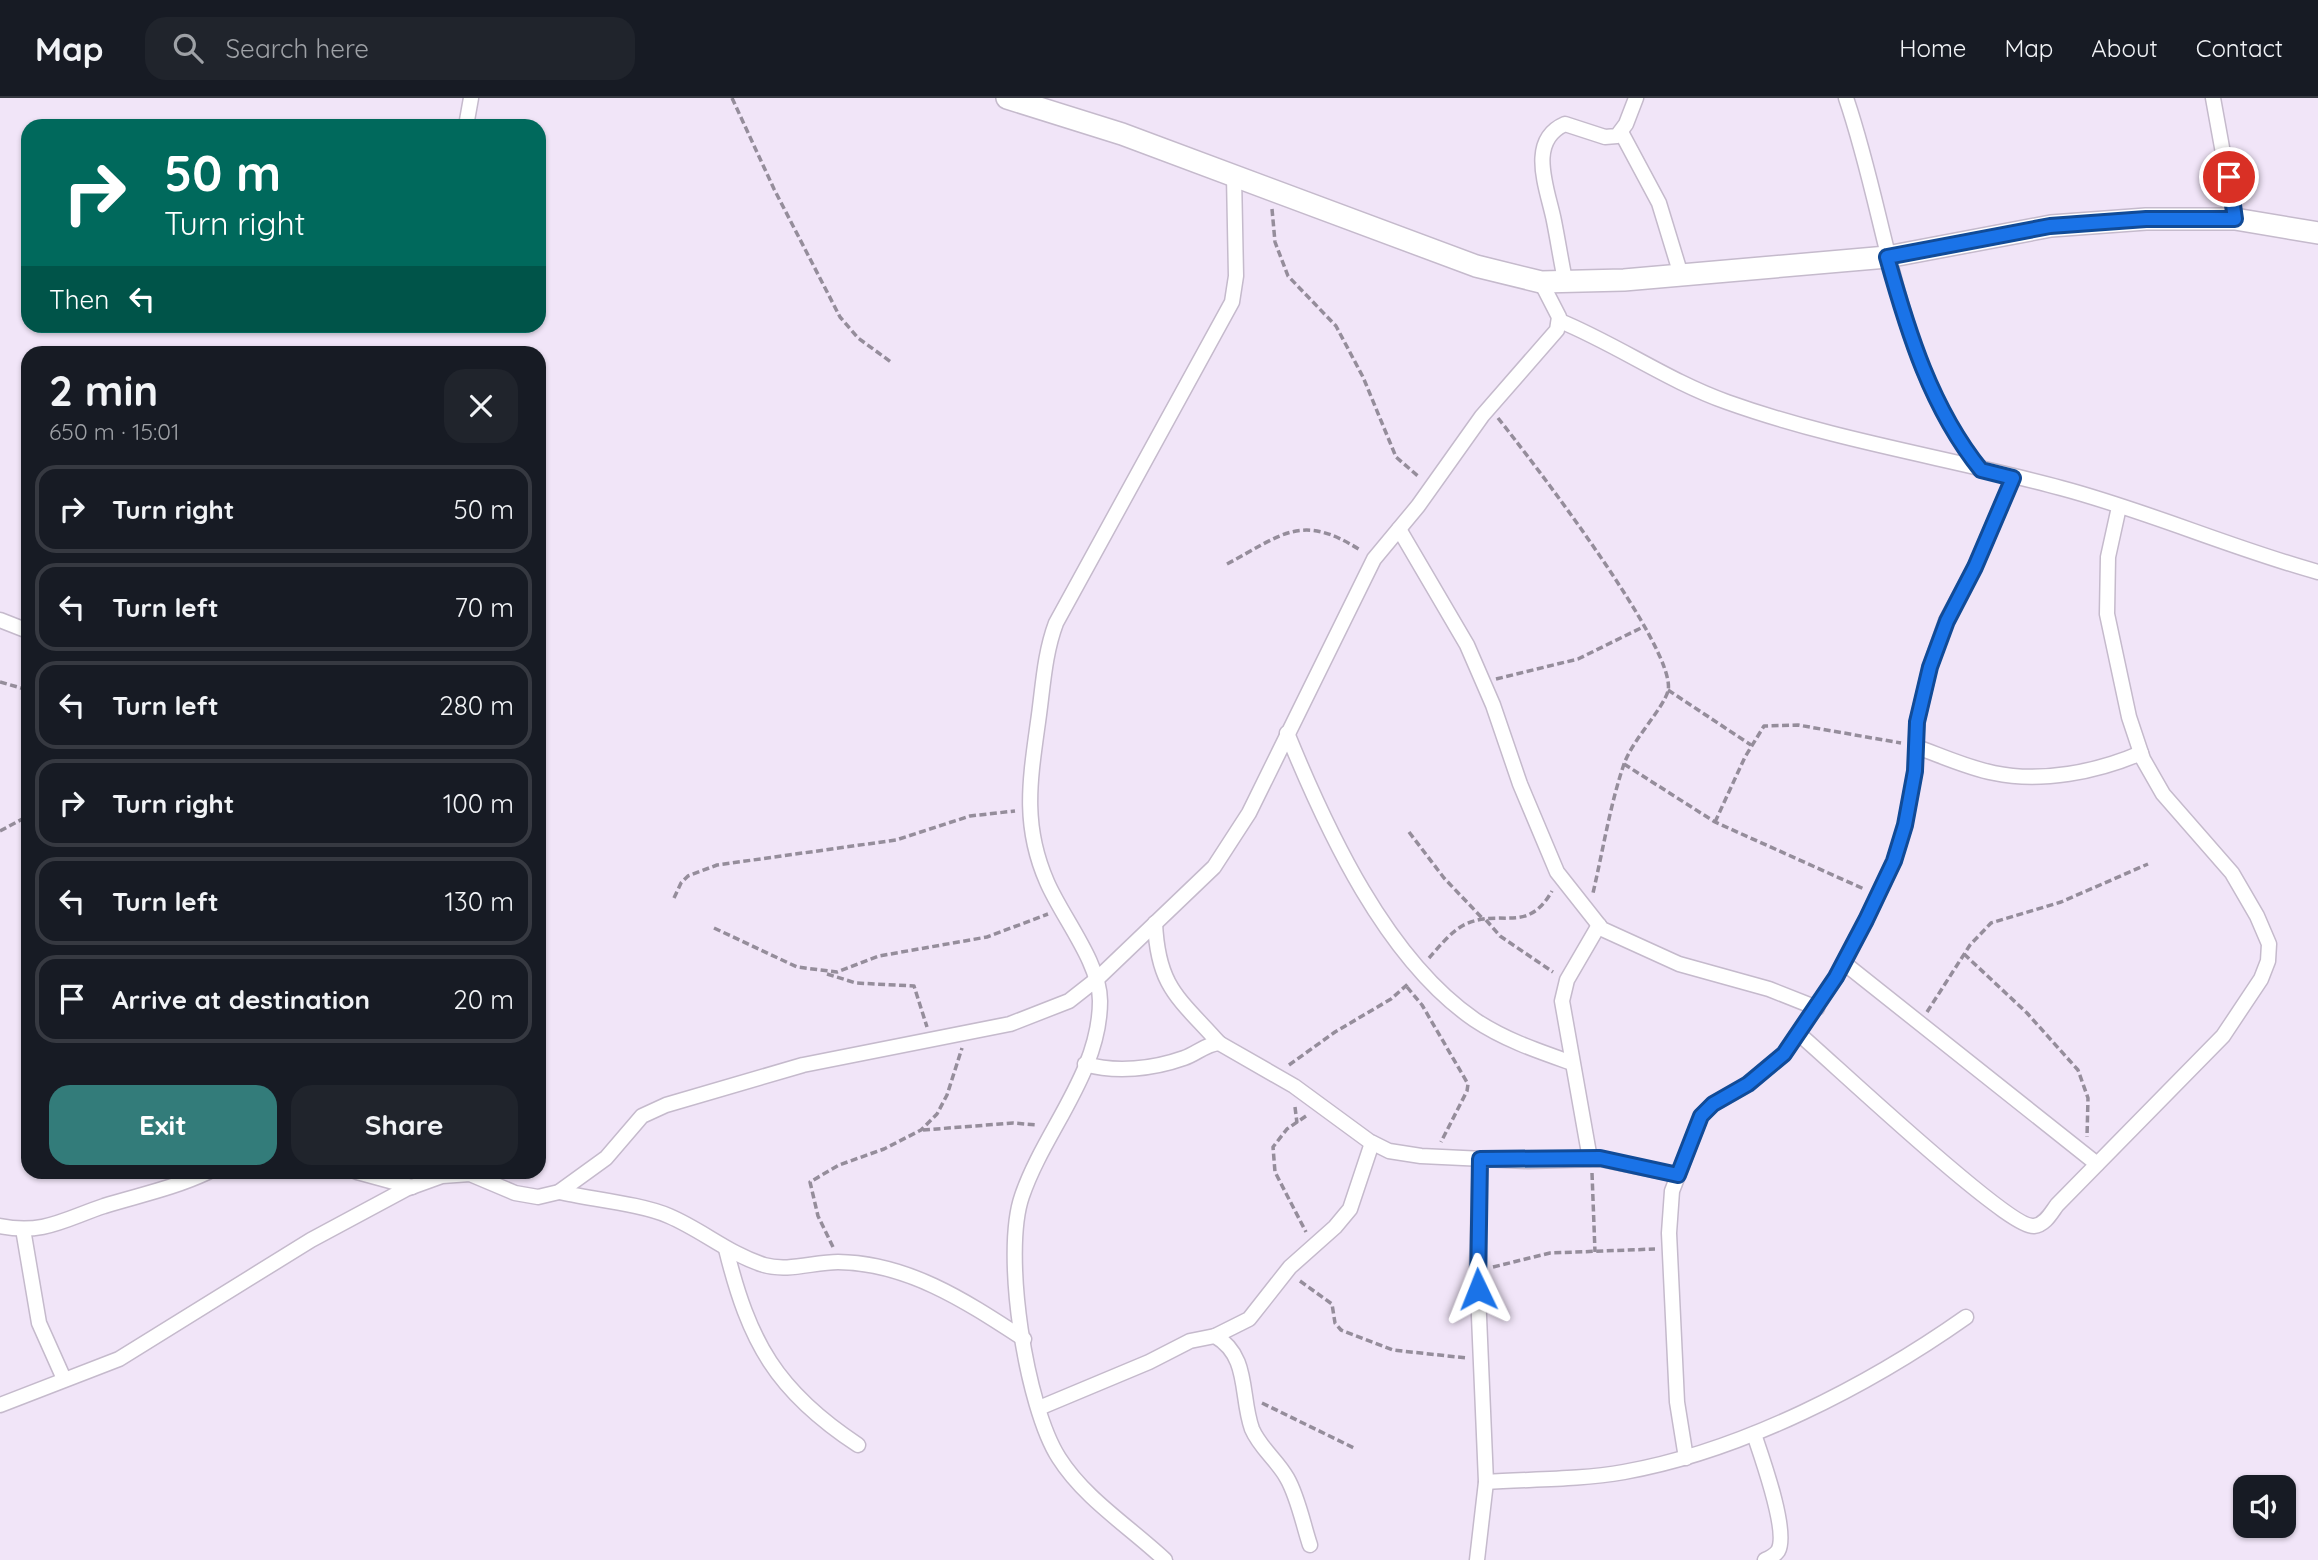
<!DOCTYPE html>
<html lang="en">
<head>
<meta charset="utf-8">
<style>
  body { margin:0; font-family:Quicksand,sans-serif; background:#20242c; color:#f1f3f6; height:100vh; display:flex; flex-direction:column; font-size:26px; white-space:nowrap }
  * { box-sizing:border-box; margin:0 }
  p { font-size:23px; color:#9ea1a6 }
  .icon { flex:none; width:38px; height:38px; fill:none; stroke:currentColor; stroke-width:2; stroke-linecap:round; stroke-linejoin:round }
  .map { position:relative; flex:1; overflow:hidden }
  .panel { position:absolute; left:21px; top:248px; width:525px; height:833px; display:flex; flex-direction:column; background:#171b24; border-radius:21px; box-shadow:0 2px 5px #0004 }
  .panel>* { flex:none }
  .banner { position:absolute; left:21px; top:21px; width:525px; height:214px; border-radius:21px; box-shadow:0 2px 5px #0004; background:#00695c; color:#fff; overflow:hidden }
  .controls { position:absolute; left:2233px; top:1377px; display:grid; gap:14px }
  .controls a { display:grid; place-items:center; width:63px; height:63px; border-radius:14px; background:#171b24; box-shadow:0 2px 5px #0004; font-size:35px }
  .pin { position:absolute; display:grid; place-items:center; width:60px; height:60px; color:#fff; margin:-30px; border:4px solid #fff; border-radius:50%; box-shadow:0 2px 7px #0007 }
  .me { position:absolute; width:77px; margin:-38px; rotate:358deg; stroke-linejoin:round; filter:drop-shadow(0 0 5px #0008) }
  .turn { display:flex; align-items:center; gap:24px; height:147px; padding:0 28px; font-size:32px }
  .turn .icon { width:91px; height:91px; stroke-width:2.5 }
  .turn b { display:block; font-size:49px; line-height:60px }
  .then { display:flex; align-items:center; height:66px; padding:0 28px; background:#0003; gap:14px; font-size:26px }
  .round { display:grid; place-items:center; flex:none; width:74px; height:74px; border-radius:21px; background:#20242c }
  .overview { display:flex; align-items:center; justify-content:space-between; height:119px; padding:0 28px }
  h1 { font-size:42px; font-weight:700; line-height:52px }
  .button { display:flex; gap:14px; margin-top:auto; padding:14px 28px }
  .button a { flex:1; height:80px; border-radius:21px; background:#337c7a; color:#fff; font-size:28px; font-weight:700; line-height:80px; text-align:center }
  .button a+a { background:#20242c; color:#f1f3f6 }
  ul { padding:0; list-style:none }
  li { display:flex; align-items:center; gap:21px; height:88px; margin:0 14px 10px; padding:0 14px; border:4px solid #363941; border-radius:21px }
  li div { flex:1 }
  li b { display:block; font-size:26px }
  li em { font-style:normal }
  header { display:flex; align-items:center; gap:42px; box-sizing:border-box; height:98px; padding:0 35px; background:#171b24; border-bottom:2px solid #363941 }
  header strong { font-size:33px }
  nav { display:flex; gap:38px; margin-inline-start:auto; font-size:24px }
  .search { width:490px; height:63px; background:#20242c; display:flex; align-items:center; gap:18px; box-sizing:border-box; padding:0 24px; border-radius:21px; color:#9ea1a6; font-size:26px }
  .map>svg:first-child { display:block }
  .lines { fill:none; stroke-linecap:round; stroke-linejoin:round }
  .street-casing { stroke:#c5bacc; stroke-width:17 }
  .secondary-casing { stroke:#c5bacc; stroke-width:24 }
  .path { stroke:#958d9b; stroke-width:3.5; stroke-dasharray:7 3.5; stroke-linecap:butt }
  .street { stroke:#fff; stroke-width:14 }
  .secondary { stroke:#fff; stroke-width:21 }
  .route-casing { stroke:#114b97; stroke-width:18 }
  .route { stroke:#1a73e8; stroke-width:12 }
</style>
</head>
<body>
<header>
<strong>Map</strong>
<div class="search"><svg class="icon" aria-label="search" viewBox="0 0 24 24"><circle cx="10" cy="10" r="6"/><path d="M15 15l6 6"/></svg>Search here</div>
<nav><a>Home</a><a>Map</a><a>About</a><a>Contact</a></nav>
</header>
<div class="map">
<svg width="2318" height="1462" viewBox="0 0 2318 1462">
  <rect width="100%" height="100%" fill="#f1e5f8"/>
  <g class="lines">
    <defs>
      <g id="street">
        <path d="M1846,0C1889,125 1895,265 1981,372"/>
        <path d="M2213,0L2235,121"/>
        <path d="M466,28L471,0"/>
        <path d="M1621,34L1659,105L1681,177"/>
        <path d="M1565,182C1561,163 1558,143 1554,123C1548,92 1526,43 1565,26L1605,39L1617,38L1626,26L1636,0"/>
        <path d="M1560,223C1618,247 1668,283 1727,304C1836,343 1950,360 2061,390C2148,413 2231,450 2318,474"/>
        <path d="M1399,431L1467,547L1493,607L1520,686L1557,774L1602,831L1679,866L1769,891L1817,910"/>
        <path d="M0,522L28,533"/>
        <path d="M1287,635C1327,733 1386,861 1475,922C1505,942 1538,953 1572,965"/>
        <path d="M1917,649C1942,658 1968,670 1994,675C2041,685 2097,674 2141,655"/>
        <path d="M1155,825C1158,890 1179,900 1219,945"/>
        <path d="M1844,865L2097,1066"/>
        <path d="M1799,936C1831,963 2008,1131 2034,1128C2045,1127 2051,1115 2057,1107L2223,938L2261,881L2268,863L2269,846L2257,818L2232,775L2163,696L2143,661L2129,619L2107,516L2108,459L2119,409"/>
        <path d="M1085,966C1116,975 1153,971 1184,960C1196,956 1206,946 1219,945L1294,988L1369,1043L1389,1053L1421,1058L1528,1063L1600,1061L1678,1077"/>
        <path d="M1590,1061L1562,903L1567,882L1599,827"/>
        <path d="M357,1074L412,1089"/>
        <path d="M559,1094C590,1101 642,1106 669,1118C702,1132 729,1156 764,1167C788,1174 814,1164 838,1164C909,1165 967,1204 1024,1241"/>
        <path d="M0,1128C43,1137 65,1121 104,1108C140,1097 174,1090 208,1074"/>
        <path d="M23,1131L39,1225L64,1281"/>
        <path d="M726,1151C749,1244 776,1293 858,1347"/>
        <path d="M1215,1238L1249,1221L1290,1169L1335,1129L1350,1111L1372,1045"/>
        <path d="M0,1307L119,1261L311,1142L406,1091L442,1078L470,1076L515,1095L538,1099L559,1094L606,1060L642,1018L666,1007L803,967L1010,926L1069,903L1097,881L1214,769L1249,715L1374,461L1418,408L1482,318L1557,232L1559,219L1541,184"/>
        <path d="M1039,1310L1149,1264L1190,1243L1215,1238C1250,1258 1240,1298 1252,1331C1260,1350 1277,1362 1287,1380C1298,1399 1303,1426 1310,1447"/>
        <path d="M1754,1336C1761,1357 1789,1434 1778,1453C1775,1457 1770,1460 1765,1462"/>
        <path d="M1686,1360L1677,1304L1669,1135L1672,1093L1701,1018L1713,1006L1748,986L1784,956L1836,879L1866,822L1894,763L1905,727L1915,673L1917,624L1930,569L1946,523L1975,469L2013,380"/>
        <path d="M1486,1384C1531,1381 1579,1382 1624,1374C1742,1353 1868,1288 1966,1219"/>
        <path d="M1165,1462C1130,1429 1085,1401 1059,1360C1026,1309 1002,1155 1022,1098C1044,1033 1100,975 1100,903C1100,865 1062,819 1047,784C1022,727 1030,682 1038,624C1043,590 1044,557 1056,525L1232,204L1236,178L1234,78"/>
        <path d="M1477,1462L1486,1384L1477,1171L1480,1061"/>
      </g>
      <path id="secondary" d="M1007,0L1122,36L1476,168L1541,184L1624,182L1887,159L2051,128L2146,121H2235L2318,135"/>
    </defs>
    <use href="#street" class="street-casing"/>
    <use href="#secondary" class="secondary-casing"/>
    <g class="path">
      <path d="M732,0L774,91L840,219L858,240L891,264"/>
      <path d="M1272,111L1275,144L1288,178L1336,228L1363,279L1396,359L1419,379"/>
      <path d="M1498,320C1529,359 1678,552 1668,593C1663,611 1633,641 1624,666C1610,707 1603,752 1593,795"/>
      <path d="M1227,466C1282,437 1301,414 1360,452"/>
      <path d="M1496,581L1578,561L1643,529"/>
      <path d="M0,584L28,592"/>
      <path d="M1668,592L1751,647"/>
      <path d="M1624,666L1715,724L1864,791"/>
      <path d="M1715,724L1745,659L1764,628L1798,627L1901,645"/>
      <path d="M0,733L28,718"/>
      <path d="M1409,734L1444,780L1484,822"/>
      <path d="M674,800L681,785L688,778L717,767L896,742L970,718L1015,713"/>
      <path d="M1486,822L1500,838L1553,874"/>
      <path d="M714,830L797,869L837,874L879,858L987,839L1048,816"/>
      <path d="M1964,856L2027,915L2078,972L2088,1000L2087,1039"/>
      <path d="M1429,860C1439,849 1452,832 1466,826C1501,810 1527,837 1552,793"/>
      <path d="M827,876L856,885L914,888L927,929"/>
      <path d="M1407,889L1422,907L1468,986L1467,993L1441,1044"/>
      <path d="M1927,914L1970,847L1991,825L2061,804L2148,766"/>
      <path d="M1289,967L1335,934L1391,901L1409,885"/>
      <path d="M1295,1009L1297,1025"/>
      <path d="M1306,1018L1287,1031L1273,1049L1275,1074L1306,1134"/>
      <path d="M923,1032L1013,1025L1038,1027"/>
      <path d="M1592,1075L1595,1154"/>
      <path d="M833,1149L818,1118L810,1084L839,1067L884,1051L921,1032L937,1016L947,997L962,950"/>
      <path d="M1493,1169L1550,1155L1655,1151"/>
      <path d="M1300,1183L1332,1206L1335,1225L1341,1232L1393,1252L1467,1260"/>
      <path d="M1262,1305L1354,1350"/>
    </g>
    <use href="#street" class="street"/>
    <use href="#secondary" class="secondary"/>
  </g>
  <g class="lines">
    <defs>
      <path id="route" d="M1478,1191L1480,1061L1600,1060L1678,1077L1701,1018L1713,1006L1748,986L1784,956L1836,879L1866,822L1894,763L1905,727L1915,673L1917,624L1930,569L1947,523L1975,469L2013,380L1981,372C1931,310 1908,234 1887,159L2050,128L2146,121H2235L2229,79"/>
    </defs>
    <use href="#route" class="route-casing"/>
    <use href="#route" class="route"/>
  </g>
</svg>
<div class="controls">
<a><svg class="icon" aria-label="sound" viewBox="0 0 24 24"><path d="M4 9h4l5-4v14l-5-4H4zM17 9q2 3 0 6"/></svg></a>
</div>
<div class="pin" style="left:2229px;top:79px;background:#d93025"><svg class="icon" aria-label="arrive" viewBox="0 0 24 24"><path d="M6 21V4h12l-3 4 3 4H6"/></svg></div>
<svg class="me" style="left:1478px;top:1191px" viewBox="-20 -20 40 40"><path d="M0-17L14 15 0 8-14 15z" fill="#1a73e8" stroke="#fff" stroke-width="4"/></svg>
<div class="banner">
<div class="turn"><svg class="icon" aria-label="right" viewBox="0 0 24 24"><path d="M7 20v-9h11M14 6l5 5-5 5"/></svg><div><b>50 m</b>Turn right</div></div>
<div class="then">Then<svg class="icon" aria-label="left" viewBox="0 0 24 24"><path d="M17 20v-9H6M10 6l-5 5 5 5"/></svg></div>
</div>
<section class="panel">
<div class="overview"><div><h1>2 min</h1><p>650 m · 15:01</p></div><a class="round"><svg class="icon" aria-label="close" viewBox="0 0 24 24"><path d="M6 6l12 12M18 6L6 18"/></svg></a></div>
<ul>
<li><svg class="icon" aria-label="right" viewBox="0 0 24 24"><path d="M7 20v-9h11M14 6l5 5-5 5"/></svg><div><b>Turn right</b></div><em>50 m</em></li>
<li><svg class="icon" aria-label="left" viewBox="0 0 24 24"><path d="M17 20v-9H6M10 6l-5 5 5 5"/></svg><div><b>Turn left</b></div><em>70 m</em></li>
<li><svg class="icon" aria-label="left" viewBox="0 0 24 24"><path d="M17 20v-9H6M10 6l-5 5 5 5"/></svg><div><b>Turn left</b></div><em>280 m</em></li>
<li><svg class="icon" aria-label="right" viewBox="0 0 24 24"><path d="M7 20v-9h11M14 6l5 5-5 5"/></svg><div><b>Turn right</b></div><em>100 m</em></li>
<li><svg class="icon" aria-label="left" viewBox="0 0 24 24"><path d="M17 20v-9H6M10 6l-5 5 5 5"/></svg><div><b>Turn left</b></div><em>130 m</em></li>
<li><svg class="icon" aria-label="arrive" viewBox="0 0 24 24"><path d="M6 21V4h12l-3 4 3 4H6"/></svg><div><b>Arrive at destination</b></div><em>20 m</em></li>
</ul>
<div class="button"><a>Exit</a><a>Share</a></div>
</section>
</div>
</body>
</html>
